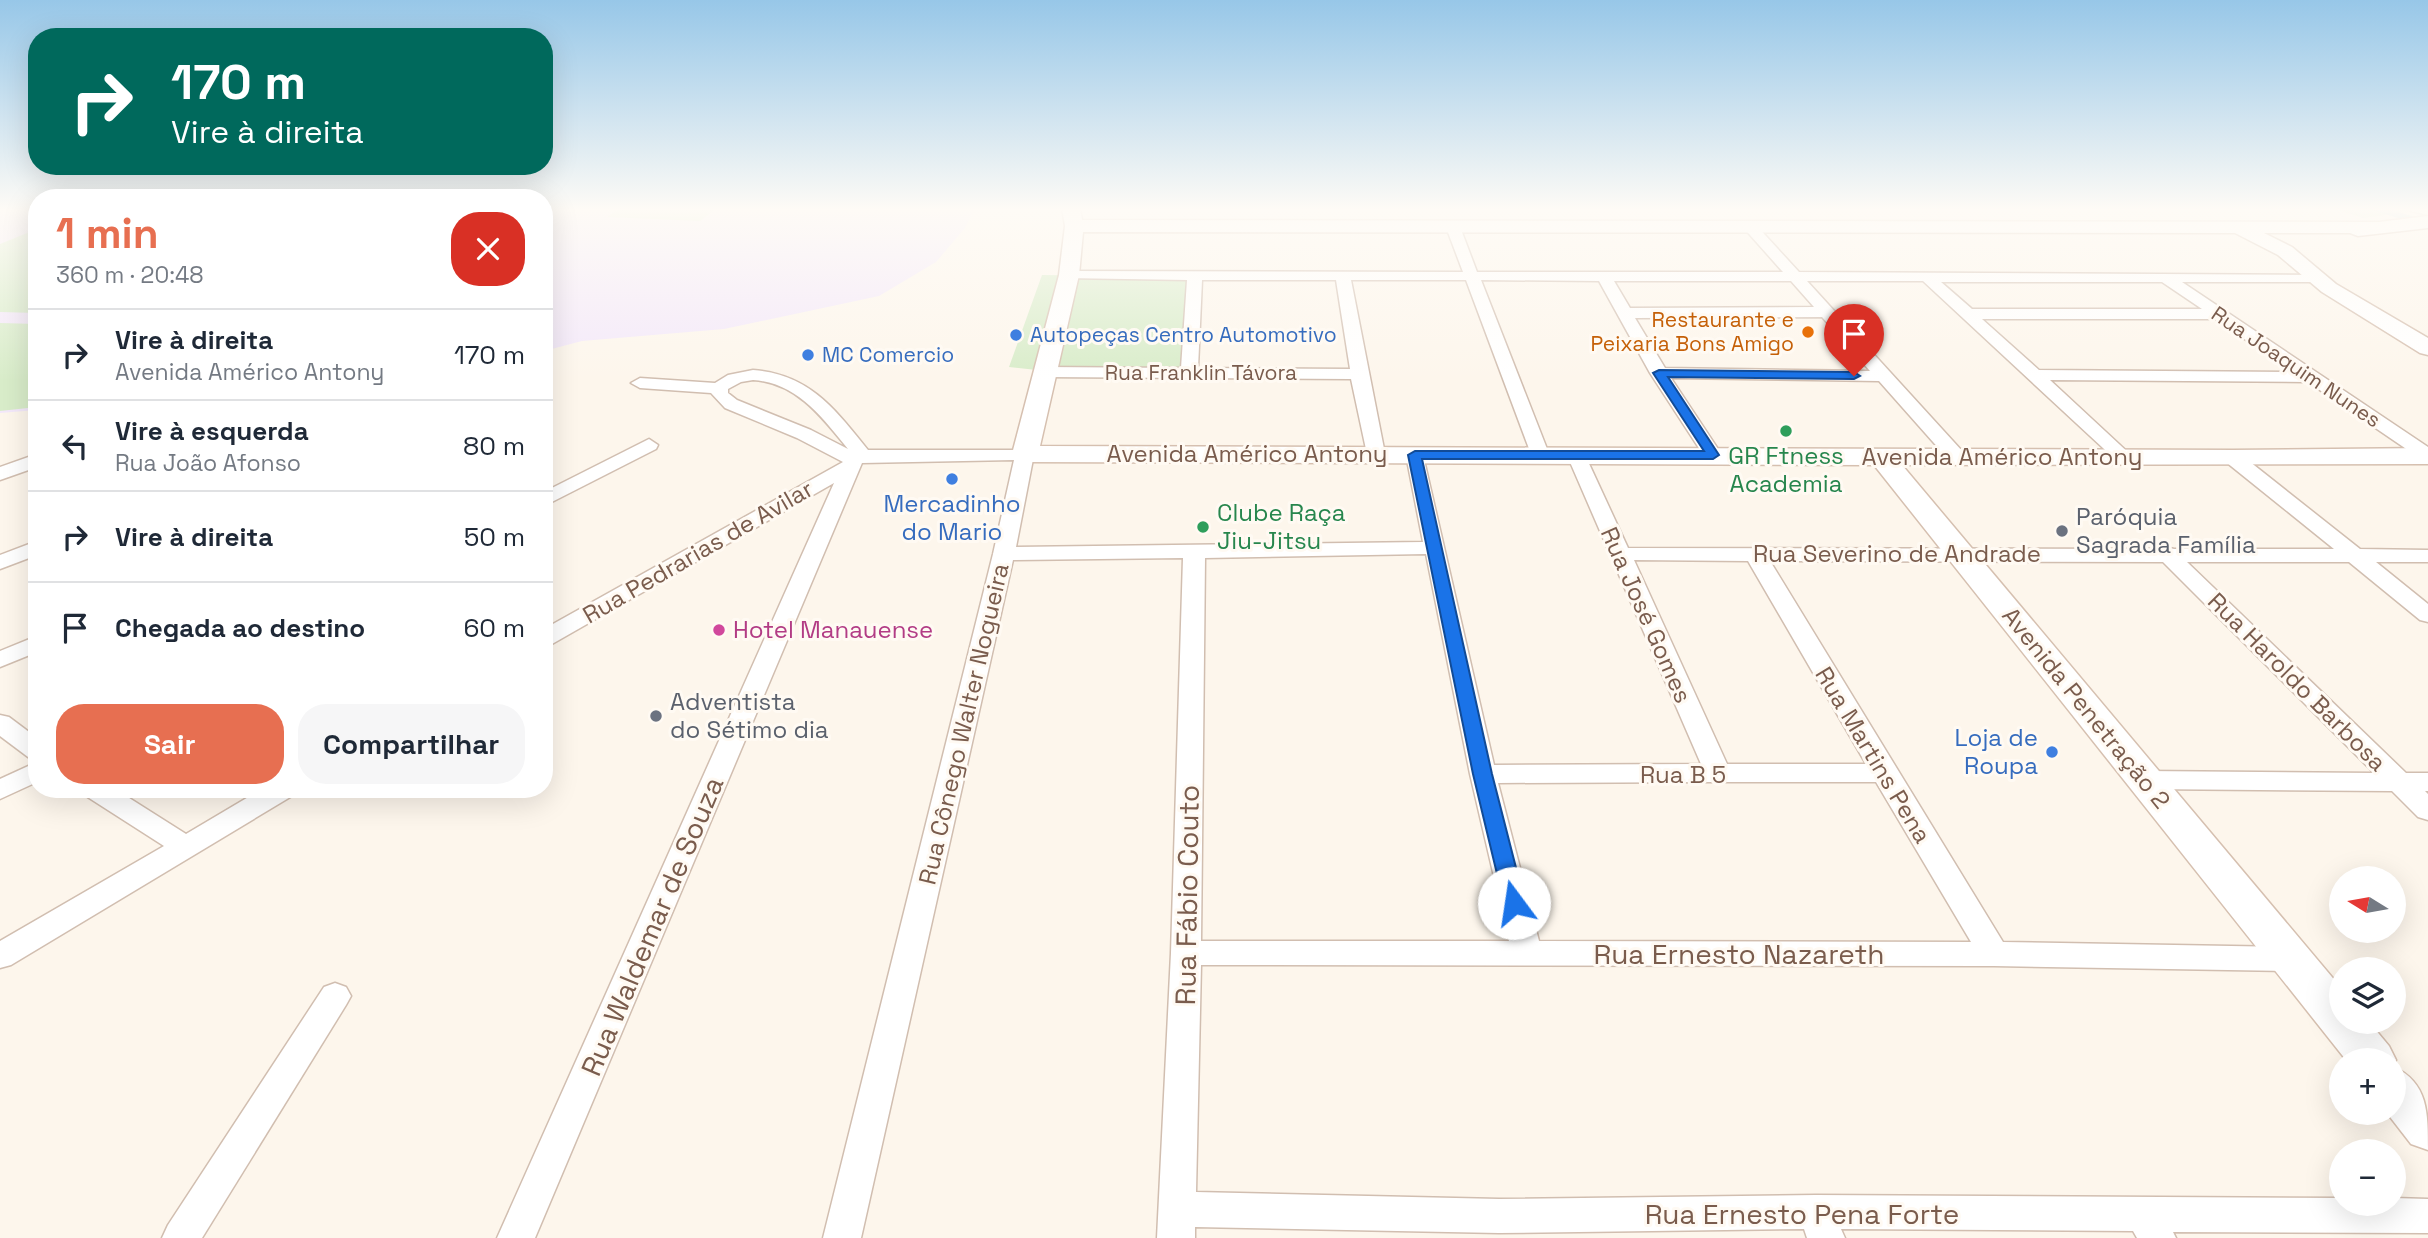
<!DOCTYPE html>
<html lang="pt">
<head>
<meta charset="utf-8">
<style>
  body { margin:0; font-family:"Space Grotesk",sans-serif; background:#f6f6f7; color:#1f2937; height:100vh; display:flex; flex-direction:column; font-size:26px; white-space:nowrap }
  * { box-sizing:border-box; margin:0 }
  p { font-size:23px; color:#747a83 }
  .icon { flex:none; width:38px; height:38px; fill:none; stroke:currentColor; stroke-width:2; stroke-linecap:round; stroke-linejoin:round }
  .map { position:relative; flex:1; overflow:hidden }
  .details { position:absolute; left:28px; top:189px; width:525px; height:609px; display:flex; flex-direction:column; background:#fff; border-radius:28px; box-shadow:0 7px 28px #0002 }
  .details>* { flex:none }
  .guide { position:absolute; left:28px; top:28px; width:525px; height:147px; border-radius:28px; box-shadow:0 7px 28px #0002; background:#00695c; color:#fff; overflow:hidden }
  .needle { width:46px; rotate:281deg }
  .tools { position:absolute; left:2329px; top:866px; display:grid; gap:14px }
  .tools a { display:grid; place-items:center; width:77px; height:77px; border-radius:50%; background:#fff; box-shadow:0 7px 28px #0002; font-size:35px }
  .pin { position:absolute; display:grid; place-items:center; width:60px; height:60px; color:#fff; margin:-72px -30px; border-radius:50% 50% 50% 0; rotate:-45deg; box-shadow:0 0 7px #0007 }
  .pin .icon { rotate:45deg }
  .me { position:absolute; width:77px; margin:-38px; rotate:346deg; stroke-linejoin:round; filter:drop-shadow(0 0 5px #0008) }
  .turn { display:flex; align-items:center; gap:24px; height:147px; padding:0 28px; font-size:32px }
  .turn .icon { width:91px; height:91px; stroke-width:2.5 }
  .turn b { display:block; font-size:49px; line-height:60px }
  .round { display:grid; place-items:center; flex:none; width:74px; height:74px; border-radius:28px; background:#f6f6f7 }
  .head { display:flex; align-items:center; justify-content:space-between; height:119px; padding:0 28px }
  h1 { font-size:42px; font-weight:800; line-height:52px; color:#e76f51 }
  .primary-button { display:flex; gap:14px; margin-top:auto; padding:14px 28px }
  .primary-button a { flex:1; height:80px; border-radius:28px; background:#e76f51; color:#fff; font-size:28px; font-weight:800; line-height:80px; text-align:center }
  .primary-button a+a { background:#f6f6f7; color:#1f2937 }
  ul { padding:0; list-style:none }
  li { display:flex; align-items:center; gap:21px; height:91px; padding:0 28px; border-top:2px solid #e0e1e3 }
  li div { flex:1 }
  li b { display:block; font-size:26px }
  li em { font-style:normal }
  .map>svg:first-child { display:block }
  .education { fill:#f3e8fa }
  .green { fill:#d8ecc9 }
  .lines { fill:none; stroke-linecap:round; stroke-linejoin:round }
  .stream { stroke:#a5d3da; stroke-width:6 }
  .street-casing { stroke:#d1beb0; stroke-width:3 }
  .secondary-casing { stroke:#d6c0b0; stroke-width:3 }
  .street { fill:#fff; fill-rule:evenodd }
  .secondary { fill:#fff; fill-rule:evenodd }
  .route { fill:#1a73e8; stroke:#114b97; stroke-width:2 }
  .food-dot { fill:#e8710a; stroke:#fffaf3; stroke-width:2.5 }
  .shop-dot { fill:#3f7fe0; stroke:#fffaf3; stroke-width:2.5 }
  .leisure-dot { fill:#2e9e5b; stroke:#fffaf3; stroke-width:2.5 }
  .worship-dot { fill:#6b7280; stroke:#fffaf3; stroke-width:2.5 }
  .hotel-dot { fill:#d1479c; stroke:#fffaf3; stroke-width:2.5 }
  .labels { text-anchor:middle; stroke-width:6; stroke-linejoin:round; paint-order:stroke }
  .far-food-label { font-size:21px; fill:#c56008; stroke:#fffaf3; text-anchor:end }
  .far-shop-label { font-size:21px; fill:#366cbe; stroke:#fffaf3; text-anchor:start }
  .far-street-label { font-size:21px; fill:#7a5c4d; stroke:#fffaf3 }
  .street-label { font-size:24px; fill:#7a5c4d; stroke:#fffaf3 }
  .leisure-label { font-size:24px; fill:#27864d; stroke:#fffaf3 }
  .shop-label { font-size:24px; fill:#366cbe; stroke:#fffaf3 }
  .worship-label { font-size:24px; fill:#5b616d; stroke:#fffaf3; text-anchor:start }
  .hotel-label { font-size:24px; fill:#b23c85; stroke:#fffaf3; text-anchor:start }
  .near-street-label { font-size:28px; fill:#7a5c4d; stroke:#fffaf3 }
</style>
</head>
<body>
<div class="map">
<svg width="2428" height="1238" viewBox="0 0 2428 1238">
  <rect width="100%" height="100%" fill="#fdf6ec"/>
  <g class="education">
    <path d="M0,208H37V410L0,413Z"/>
    <path d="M544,208H975L965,228L936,262L879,296L724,329L582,341L544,351Z"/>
  </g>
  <g class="green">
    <path d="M620,208H717L700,221L607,217Z"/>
    <path d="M2331,208H2407L2417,211L2363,218Z"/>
    <path d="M37,229V313L0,312V244Z"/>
    <path d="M1042,275L1191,277L1182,371L1037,370L1009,367Z"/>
    <path d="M0,323L37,324V407L0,411Z"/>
  </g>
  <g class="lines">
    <path class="stream" d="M2375,208L2428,224"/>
    <defs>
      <g id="street">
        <path d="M2409,208H2428V215L2411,211Z"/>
        <path d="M1749,222L1754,223L1799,272L2322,275L2324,278L2322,281L2317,282H2182L2428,447V461L2421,459L2308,382L2050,380L2133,457L2131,461H2117L1923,281H1807L1963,452L1965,456L1963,460H1949L1879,381L1671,378L1722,455L1720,459H1706L1650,373L1599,281L1481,280L1549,454L1540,460L1531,454L1466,280H1351L1385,454L1376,460L1367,454L1351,379L1044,377L1036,372L1044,367L1181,368L1187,280L1064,278L1062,275L1064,272L1069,271L1463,272L1446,227L1453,223L1460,227L1477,272H1783L1742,226ZM1202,280H1336L1350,369L1198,368ZM1614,281H1791L1814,307L1630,308ZM1941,282H2162L2202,309H1972ZM1822,317L1870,371L1665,368L1635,318ZM1982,319H2215L2293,372L2039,370Z"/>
        <path d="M753,370C809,374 835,409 868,450H1032L1034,454L1016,547L1423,542L1406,455L1408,451H1422L1494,765L1701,764L1567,455L1576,449L1585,455L1628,548L2158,549L2166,547L2174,549H2334L2226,462L2224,458L2226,454H2240L2360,549L2428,550V562H2376L2428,604V622L2420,620L2349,562H2187L2406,773H2428V791H2425L2428,794V820L2418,817L2392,791L2144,789L2135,786L2131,780L2135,774L2144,771L2374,773L2163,562L1770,561L2003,942L2291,947L2302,950L2306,959L2302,968L2291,971L1994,966L1201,965L1196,1192L1499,1199L1816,1195L2342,1198V1204H2394V1198L2428,1199V1233L2173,1232L2176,1238H2137L2133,1231L1841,1229L1845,1238H1807L1804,1229L1499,1233L1195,1227V1238H1157L1171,953L1183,558L1013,560L861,1238H823L993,554L1014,460L862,463L535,1238H497L834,483L552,644L544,646V629L843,462L797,438L725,408L711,393L640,388L631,383L640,378L715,383L728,375ZM753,380C797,383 822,417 848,449L811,430L737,400L728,393V389L741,382ZM1426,554L1470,774L1509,941H1201L1205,558ZM1634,560L1748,561L1866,764H1727ZM1713,782H1876L1971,942L1539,941L1498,783Z"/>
        <path d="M649,439L658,445L656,449L544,506V492Z"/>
        <path d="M37,454V467L0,480V467Z"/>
        <path d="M37,541V555L0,569V555Z"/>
        <path d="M37,636V652L0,667V651Z"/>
        <path d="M0,715L9,717L37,738V760L28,757L0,736Z"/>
        <path d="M37,762V782L0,799V779Z"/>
        <path d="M82,789H115L186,834L262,789H296L292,796L11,965L0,968V941L164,846L86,796Z"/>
        <path d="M335,983L346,987L351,996L346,1005L202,1238H162L168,1225L324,987Z"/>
      </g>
      <g id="secondary">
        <path d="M1062,208H1080L1082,220L2379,222L2428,216V228L2358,236L2350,233H2264L2292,247L2336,284L2428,338V355L2420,353L2322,292L2278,255L2235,233L1083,232L1079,275L1040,446L2233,450L2428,448V464L1902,465L2342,989V1022H2369L2389,1046L2396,1060L2394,1064V1060H2346L1874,465L1025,462L1016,460L1012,454L1059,275L1065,226Z"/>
        <path d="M2394,1067C2428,1083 2428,1112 2428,1150L2411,1144L2387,1113H2394Z"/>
      </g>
    </defs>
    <use href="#street" class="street-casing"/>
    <use href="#secondary" class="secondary-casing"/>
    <use href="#street" class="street"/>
    <use href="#secondary" class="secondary"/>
  </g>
  <linearGradient id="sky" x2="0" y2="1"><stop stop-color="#97c7e8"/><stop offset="0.55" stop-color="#fefbf6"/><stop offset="1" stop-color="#fefbf6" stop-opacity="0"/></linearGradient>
  <rect width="2428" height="381" fill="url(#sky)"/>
  <path class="route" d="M1659,370L1854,372L1860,376L1854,379L1668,377L1719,455L1713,459H1422L1492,774L1525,903L1522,909L1514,911L1507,909L1504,903L1473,774L1408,455L1415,451H1704L1653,373Z"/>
  <circle class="food-dot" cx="1808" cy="332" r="7"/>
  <g class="shop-dot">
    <circle cx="1016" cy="335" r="7"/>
    <circle cx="808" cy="355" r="7"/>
    <circle cx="952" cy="479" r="7"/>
    <circle cx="2052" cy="752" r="7"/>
  </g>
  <g class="leisure-dot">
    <circle cx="1786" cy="431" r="7"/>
    <circle cx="1203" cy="527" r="7"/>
  </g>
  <g class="worship-dot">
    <circle cx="2062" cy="531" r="7"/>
    <circle cx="656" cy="716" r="7"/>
  </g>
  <circle class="hotel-dot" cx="719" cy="630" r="7"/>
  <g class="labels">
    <g class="far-food-label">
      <text x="1794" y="327">Restaurante e<tspan x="1794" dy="24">Peixaria Bons Amigo</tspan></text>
    </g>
    <g class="far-shop-label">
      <text x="1030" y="342">Autopeças Centro Automotivo</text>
      <text x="822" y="362">MC Comercio</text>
    </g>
    <g class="far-street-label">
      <text transform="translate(2296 367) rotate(34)" y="7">Rua Joaquim Nunes</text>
      <text x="1201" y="380">Rua Franklin Távora</text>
    </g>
    <g class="street-label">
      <text x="1247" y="462">Avenida Américo Antony</text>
      <text x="2002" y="465">Avenida Américo Antony</text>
      <text transform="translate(698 552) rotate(-30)" y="8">Rua Pedrarias de Avilar</text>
      <text x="1897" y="562">Rua Severino de Andrade</text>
      <text transform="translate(1646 615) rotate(66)" y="8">Rua José Gomes</text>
      <text transform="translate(2297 682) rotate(45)" y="8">Rua Haroldo Barbosa</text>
      <text transform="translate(2086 708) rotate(51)" y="8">Avenida Penetração 2</text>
      <text transform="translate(964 724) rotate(-77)" y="8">Rua Cônego Walter Nogueira</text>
      <text transform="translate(1873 755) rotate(59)" y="8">Rua Martins Pena</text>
      <text x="1683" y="783">Rua B 5</text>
    </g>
    <g class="leisure-label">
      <text x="1786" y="464">GR Ftness<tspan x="1786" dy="28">Academia</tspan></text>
      <text x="1217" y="521" text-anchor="start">Clube Raça<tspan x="1217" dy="28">Jiu-Jitsu</tspan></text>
    </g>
    <g class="shop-label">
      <text x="952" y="512">Mercadinho<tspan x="952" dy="28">do Mario</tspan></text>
      <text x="2038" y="746" text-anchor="end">Loja de<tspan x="2038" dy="28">Roupa</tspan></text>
    </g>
    <g class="worship-label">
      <text x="2076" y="525">Paróquia<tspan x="2076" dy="28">Sagrada Família</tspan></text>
      <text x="670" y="710">Adventista<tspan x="670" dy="28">do Sétimo dia</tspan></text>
    </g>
    <g class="hotel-label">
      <text x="733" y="638">Hotel Manauense</text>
    </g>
    <g class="near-street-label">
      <text transform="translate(1187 895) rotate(-89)" y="10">Rua Fábio Couto</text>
      <text transform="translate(652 926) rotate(-67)" y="10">Rua Waldemar de Souza</text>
      <text x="1739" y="964">Rua Ernesto Nazareth</text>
      <text x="1802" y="1224">Rua Ernesto Pena Forte</text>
    </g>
  </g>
</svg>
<div class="tools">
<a><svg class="needle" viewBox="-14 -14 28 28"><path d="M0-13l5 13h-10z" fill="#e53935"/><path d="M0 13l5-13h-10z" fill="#747a83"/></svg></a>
<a><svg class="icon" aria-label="layers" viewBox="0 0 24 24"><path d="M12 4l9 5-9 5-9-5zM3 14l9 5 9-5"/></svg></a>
<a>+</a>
<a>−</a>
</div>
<div class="pin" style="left:1854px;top:376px;background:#d93025"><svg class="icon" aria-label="arrive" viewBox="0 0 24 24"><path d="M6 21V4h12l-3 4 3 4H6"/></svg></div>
<svg class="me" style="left:1514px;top:903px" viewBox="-20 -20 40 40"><circle r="19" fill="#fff"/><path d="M0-13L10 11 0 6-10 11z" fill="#1a73e8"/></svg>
<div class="guide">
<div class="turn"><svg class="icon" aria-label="right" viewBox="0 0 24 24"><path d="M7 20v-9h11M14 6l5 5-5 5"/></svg><div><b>170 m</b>Vire à direita</div></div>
</div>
<section class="details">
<div class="head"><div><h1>1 min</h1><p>360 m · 20:48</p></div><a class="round" style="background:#d93025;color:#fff"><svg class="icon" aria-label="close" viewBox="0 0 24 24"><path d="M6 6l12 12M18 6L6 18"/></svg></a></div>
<ul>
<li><svg class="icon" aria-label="right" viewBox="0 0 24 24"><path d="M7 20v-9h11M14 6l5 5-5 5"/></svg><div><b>Vire à direita</b><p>Avenida Américo Antony</p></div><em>170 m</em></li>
<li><svg class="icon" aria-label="left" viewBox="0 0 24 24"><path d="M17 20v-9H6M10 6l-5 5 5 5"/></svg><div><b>Vire à esquerda</b><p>Rua João Afonso</p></div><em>80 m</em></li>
<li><svg class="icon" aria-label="right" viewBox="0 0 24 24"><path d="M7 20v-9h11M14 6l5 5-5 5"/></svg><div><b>Vire à direita</b></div><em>50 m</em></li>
<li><svg class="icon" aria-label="arrive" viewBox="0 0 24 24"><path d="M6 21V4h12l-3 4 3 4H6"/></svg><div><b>Chegada ao destino</b></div><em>60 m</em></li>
</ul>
<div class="primary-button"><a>Sair</a><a>Compartilhar</a></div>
</section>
</div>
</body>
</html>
